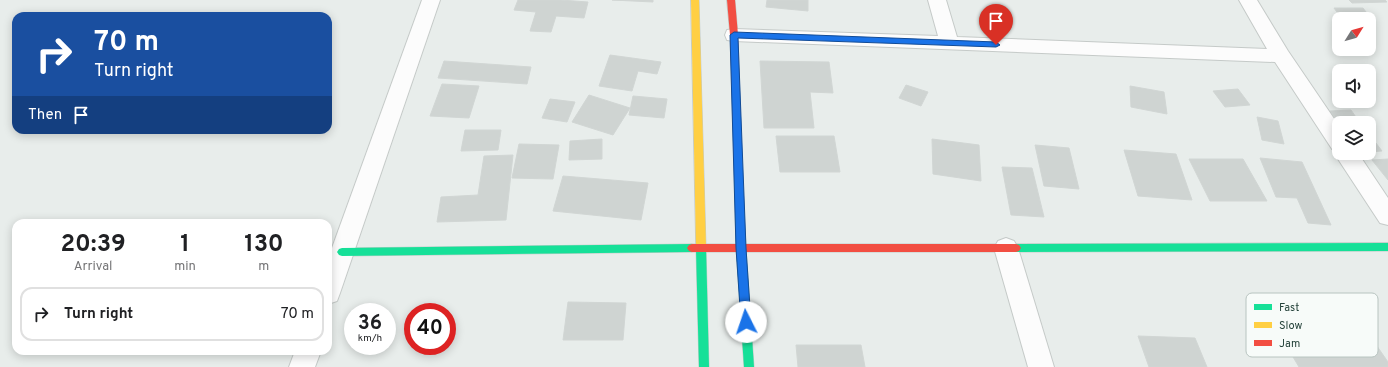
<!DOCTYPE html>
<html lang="en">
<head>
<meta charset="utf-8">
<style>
  body { margin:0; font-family:Overpass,sans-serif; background:#f6f6f6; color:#202124; height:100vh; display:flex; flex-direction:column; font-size:15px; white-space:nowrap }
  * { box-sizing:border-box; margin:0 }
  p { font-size:13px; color:#757577 }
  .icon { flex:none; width:22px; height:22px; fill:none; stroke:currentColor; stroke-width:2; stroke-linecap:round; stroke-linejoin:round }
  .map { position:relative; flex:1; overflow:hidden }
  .drawer { position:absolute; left:12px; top:219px; width:320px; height:136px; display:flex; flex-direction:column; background:#fff; border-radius:12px; box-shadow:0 2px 10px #0003 }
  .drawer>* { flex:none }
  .top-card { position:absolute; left:12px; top:12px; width:320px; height:122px; border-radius:12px; box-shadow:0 2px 10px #0003; background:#1a4fa0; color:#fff; overflow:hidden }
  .needle { width:26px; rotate:53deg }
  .tools { position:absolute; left:1332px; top:12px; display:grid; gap:8px }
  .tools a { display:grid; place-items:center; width:44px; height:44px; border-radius:8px; background:#fff; box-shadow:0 2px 10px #0003; font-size:20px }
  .speed { position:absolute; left:344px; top:303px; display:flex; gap:8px; font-size:20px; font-weight:700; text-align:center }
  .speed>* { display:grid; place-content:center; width:52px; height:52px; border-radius:50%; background:#fff; box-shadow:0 2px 10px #0003; line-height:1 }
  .speed small { font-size:10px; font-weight:400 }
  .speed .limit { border:6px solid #d22; background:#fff; color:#111 }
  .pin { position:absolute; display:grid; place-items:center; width:34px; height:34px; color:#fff; margin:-41px -17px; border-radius:50% 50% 50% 0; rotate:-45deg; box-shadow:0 0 4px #0007 }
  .pin .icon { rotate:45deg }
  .me { position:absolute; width:44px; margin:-22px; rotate:356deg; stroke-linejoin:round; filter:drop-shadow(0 0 3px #0008) }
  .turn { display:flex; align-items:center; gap:14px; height:84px; padding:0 16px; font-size:18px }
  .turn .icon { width:52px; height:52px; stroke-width:2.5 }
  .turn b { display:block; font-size:28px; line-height:34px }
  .then { display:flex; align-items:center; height:38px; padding:0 16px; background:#0003; gap:8px; font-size:15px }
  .eta { display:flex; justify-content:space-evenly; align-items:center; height:68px; text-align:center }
  .eta b { font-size:24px; font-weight:700; line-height:28px }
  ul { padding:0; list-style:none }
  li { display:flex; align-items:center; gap:12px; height:54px; margin:0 8px 6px; padding:0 8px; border:2px solid #e0e0e0; border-radius:12px }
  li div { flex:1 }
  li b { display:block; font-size:15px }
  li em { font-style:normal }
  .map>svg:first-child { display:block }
  .building { fill:#cfd4d2; stroke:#d1d6d4 }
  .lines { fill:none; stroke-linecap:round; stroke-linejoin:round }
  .street-casing { stroke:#c5cac8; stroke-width:2 }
  .fast-casing { stroke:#c3cbc8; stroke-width:1 }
  .slow-casing { stroke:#c3cbc8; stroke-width:1 }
  .jam-casing { stroke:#c3cbc8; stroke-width:1 }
  .street { fill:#fcfcfc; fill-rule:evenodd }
  .fast { fill:#16e098; fill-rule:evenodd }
  .slow { fill:#ffcf43; fill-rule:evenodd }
  .jam { fill:#f24e42; fill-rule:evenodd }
  .route { fill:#1a73e8; stroke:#114b97 }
  .key { fill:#f7fbf9; stroke:#b8c4c0; stroke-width:1 }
  .key-label { font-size:11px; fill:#24423a }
</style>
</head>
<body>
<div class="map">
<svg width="1388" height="367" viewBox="0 0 1388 367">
  <rect width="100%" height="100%" fill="#e8edeb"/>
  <g class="building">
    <path d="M518,0H561L588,2L584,18L556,16L551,32L530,31L536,12L514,10Z"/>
    <path d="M612,0H653V2Z"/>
    <path d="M767,0H808V11L766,7Z"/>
    <path d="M1349,0H1385L1387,2L1352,3Z"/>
    <path d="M1334,8H1363L1373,21H1369V19H1342Z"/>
    <path d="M610,55L661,62L657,74L638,71L632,91L599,86Z"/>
    <path d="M444,61L531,67L527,84L438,78Z"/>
    <path d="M760,61L829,62L833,93L810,92L814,128H764Z"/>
    <path d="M442,84L479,86L469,118L430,116Z"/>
    <path d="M906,85L928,92L921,106L899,98Z"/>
    <path d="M1130,86L1164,92L1167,114L1131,107Z"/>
    <path d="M1238,89L1250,105L1225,107L1213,91Z"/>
    <path d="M589,95L630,108L613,135L572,122Z"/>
    <path d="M633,96L667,99L664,118L629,115Z"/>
    <path d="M550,99L575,102L567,122L542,118Z"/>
    <path d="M1351,110L1360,123H1339L1330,111Z"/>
    <path d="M1257,117L1278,121L1284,144L1262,140Z"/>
    <path d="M465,130H501L498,150L461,151Z"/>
    <path d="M1369,134L1382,151L1369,152Z"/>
    <path d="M776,136H834L840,172H780Z"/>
    <path d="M602,139V159L569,160L570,141Z"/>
    <path d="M932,139L979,145L981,181L933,174Z"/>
    <path d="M519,144L559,145L553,179L512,178Z"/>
    <path d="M1035,145L1069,148L1079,189L1044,186Z"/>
    <path d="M1124,150L1176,154L1192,200L1138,196Z"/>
    <path d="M513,155L506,220L437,222L441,197L478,195L484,156Z"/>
    <path d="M1260,158L1302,162L1331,225L1308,223L1297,198L1276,197Z"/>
    <path d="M1189,159H1243L1267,201H1210Z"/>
    <path d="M1388,159V180L1372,160Z"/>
    <path d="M1002,167L1032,168L1044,217L1011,215Z"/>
    <path d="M563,176L648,183L641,220L553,211Z"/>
    <path d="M568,302L626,303L623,340H563Z"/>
    <path d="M1138,336L1195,338L1207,367H1149Z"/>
    <path d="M1370,336L1388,362V367H1299L1284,342Z"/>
    <path d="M796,345H861L865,367H798Z"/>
  </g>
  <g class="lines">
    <defs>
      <g id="street">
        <path d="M422,0H440L340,293L337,301L328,304V259Z"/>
        <path d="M928,0H946L957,37L1267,49L1239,0H1257L1288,51L1339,126V153H1358L1388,198V225L1380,223L1338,159L1335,153L1337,150L1332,149L1275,62L734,41L727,40L725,35L727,30L734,29L938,36Z"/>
        <path d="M1006,238L1014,241L1018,248L1054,367H1028L994,248L998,241Z"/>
        <path d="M295,351H321L315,367H289Z"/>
      </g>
      <g id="fast">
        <path d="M738,162L741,163L742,165L746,248L754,367H744L736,248L734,165L735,163Z"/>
        <path d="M701,243L704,244L706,247L709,367H699L696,249L692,252L342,256L339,255L337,252L339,249L342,248L692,244L696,247L698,244Z"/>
        <path d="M1388,243V251L1016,252L1013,251L1011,248L1013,245L1016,244Z"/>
      </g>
      <path id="slow" d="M691,0H699L706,247L704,250L701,251L698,250L696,247Z"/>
      <g id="jam">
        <path d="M727,0H735L738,35L742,165L741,167H735L734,165L730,35Z"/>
        <path d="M692,244H1016L1019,245L1021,248L1019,251L1016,252H692L689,251L687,248L689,245Z"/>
      </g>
    </defs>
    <use href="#street" class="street-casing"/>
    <use href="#fast" class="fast-casing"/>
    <use href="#slow" class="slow-casing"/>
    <use href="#jam" class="jam-casing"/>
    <use href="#street" class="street"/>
    <use href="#fast" class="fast"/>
    <use href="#slow" class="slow"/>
    <use href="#jam" class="jam"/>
  </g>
  <path class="route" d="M734,32L996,42L1000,45L996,47L738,38L746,248L751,322L750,326L746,327L743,326L741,322L736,248L730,35Z"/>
  <rect x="1246" y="293" width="132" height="64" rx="6" class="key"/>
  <rect x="1254" y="304" width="18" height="6" fill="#16e098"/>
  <rect x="1254" y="322" width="18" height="6" fill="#ffcf43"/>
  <rect x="1254" y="340" width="18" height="6" fill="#f24e42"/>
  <g class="key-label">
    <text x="1279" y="311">Fast</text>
    <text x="1279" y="329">Slow</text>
    <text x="1279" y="347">Jam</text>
  </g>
</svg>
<div class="tools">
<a><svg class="needle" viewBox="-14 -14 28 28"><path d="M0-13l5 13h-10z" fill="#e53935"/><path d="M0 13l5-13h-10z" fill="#757577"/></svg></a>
<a><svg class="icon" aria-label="sound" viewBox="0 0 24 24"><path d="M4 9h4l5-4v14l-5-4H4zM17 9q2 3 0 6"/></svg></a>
<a><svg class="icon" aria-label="layers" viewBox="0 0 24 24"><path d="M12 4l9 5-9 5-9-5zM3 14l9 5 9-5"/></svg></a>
</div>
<div class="speed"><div>36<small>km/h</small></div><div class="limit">40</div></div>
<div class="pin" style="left:996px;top:45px;background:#d93025"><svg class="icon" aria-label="arrive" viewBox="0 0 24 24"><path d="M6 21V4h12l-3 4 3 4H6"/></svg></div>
<svg class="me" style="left:746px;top:322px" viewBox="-20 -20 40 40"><circle r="19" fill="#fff"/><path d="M0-13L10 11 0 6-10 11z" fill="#1a73e8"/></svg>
<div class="top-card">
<div class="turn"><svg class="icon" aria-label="right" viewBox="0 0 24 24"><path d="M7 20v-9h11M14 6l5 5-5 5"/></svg><div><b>70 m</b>Turn right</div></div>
<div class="then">Then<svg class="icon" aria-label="arrive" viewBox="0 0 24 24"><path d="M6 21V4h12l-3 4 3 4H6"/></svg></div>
</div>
<section class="drawer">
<div class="eta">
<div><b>20:39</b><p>Arrival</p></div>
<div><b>1</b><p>min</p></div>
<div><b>130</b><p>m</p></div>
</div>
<ul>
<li><svg class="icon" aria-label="right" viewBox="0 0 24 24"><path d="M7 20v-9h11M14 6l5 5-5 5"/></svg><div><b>Turn right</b></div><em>70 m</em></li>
</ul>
</section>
</div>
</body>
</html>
